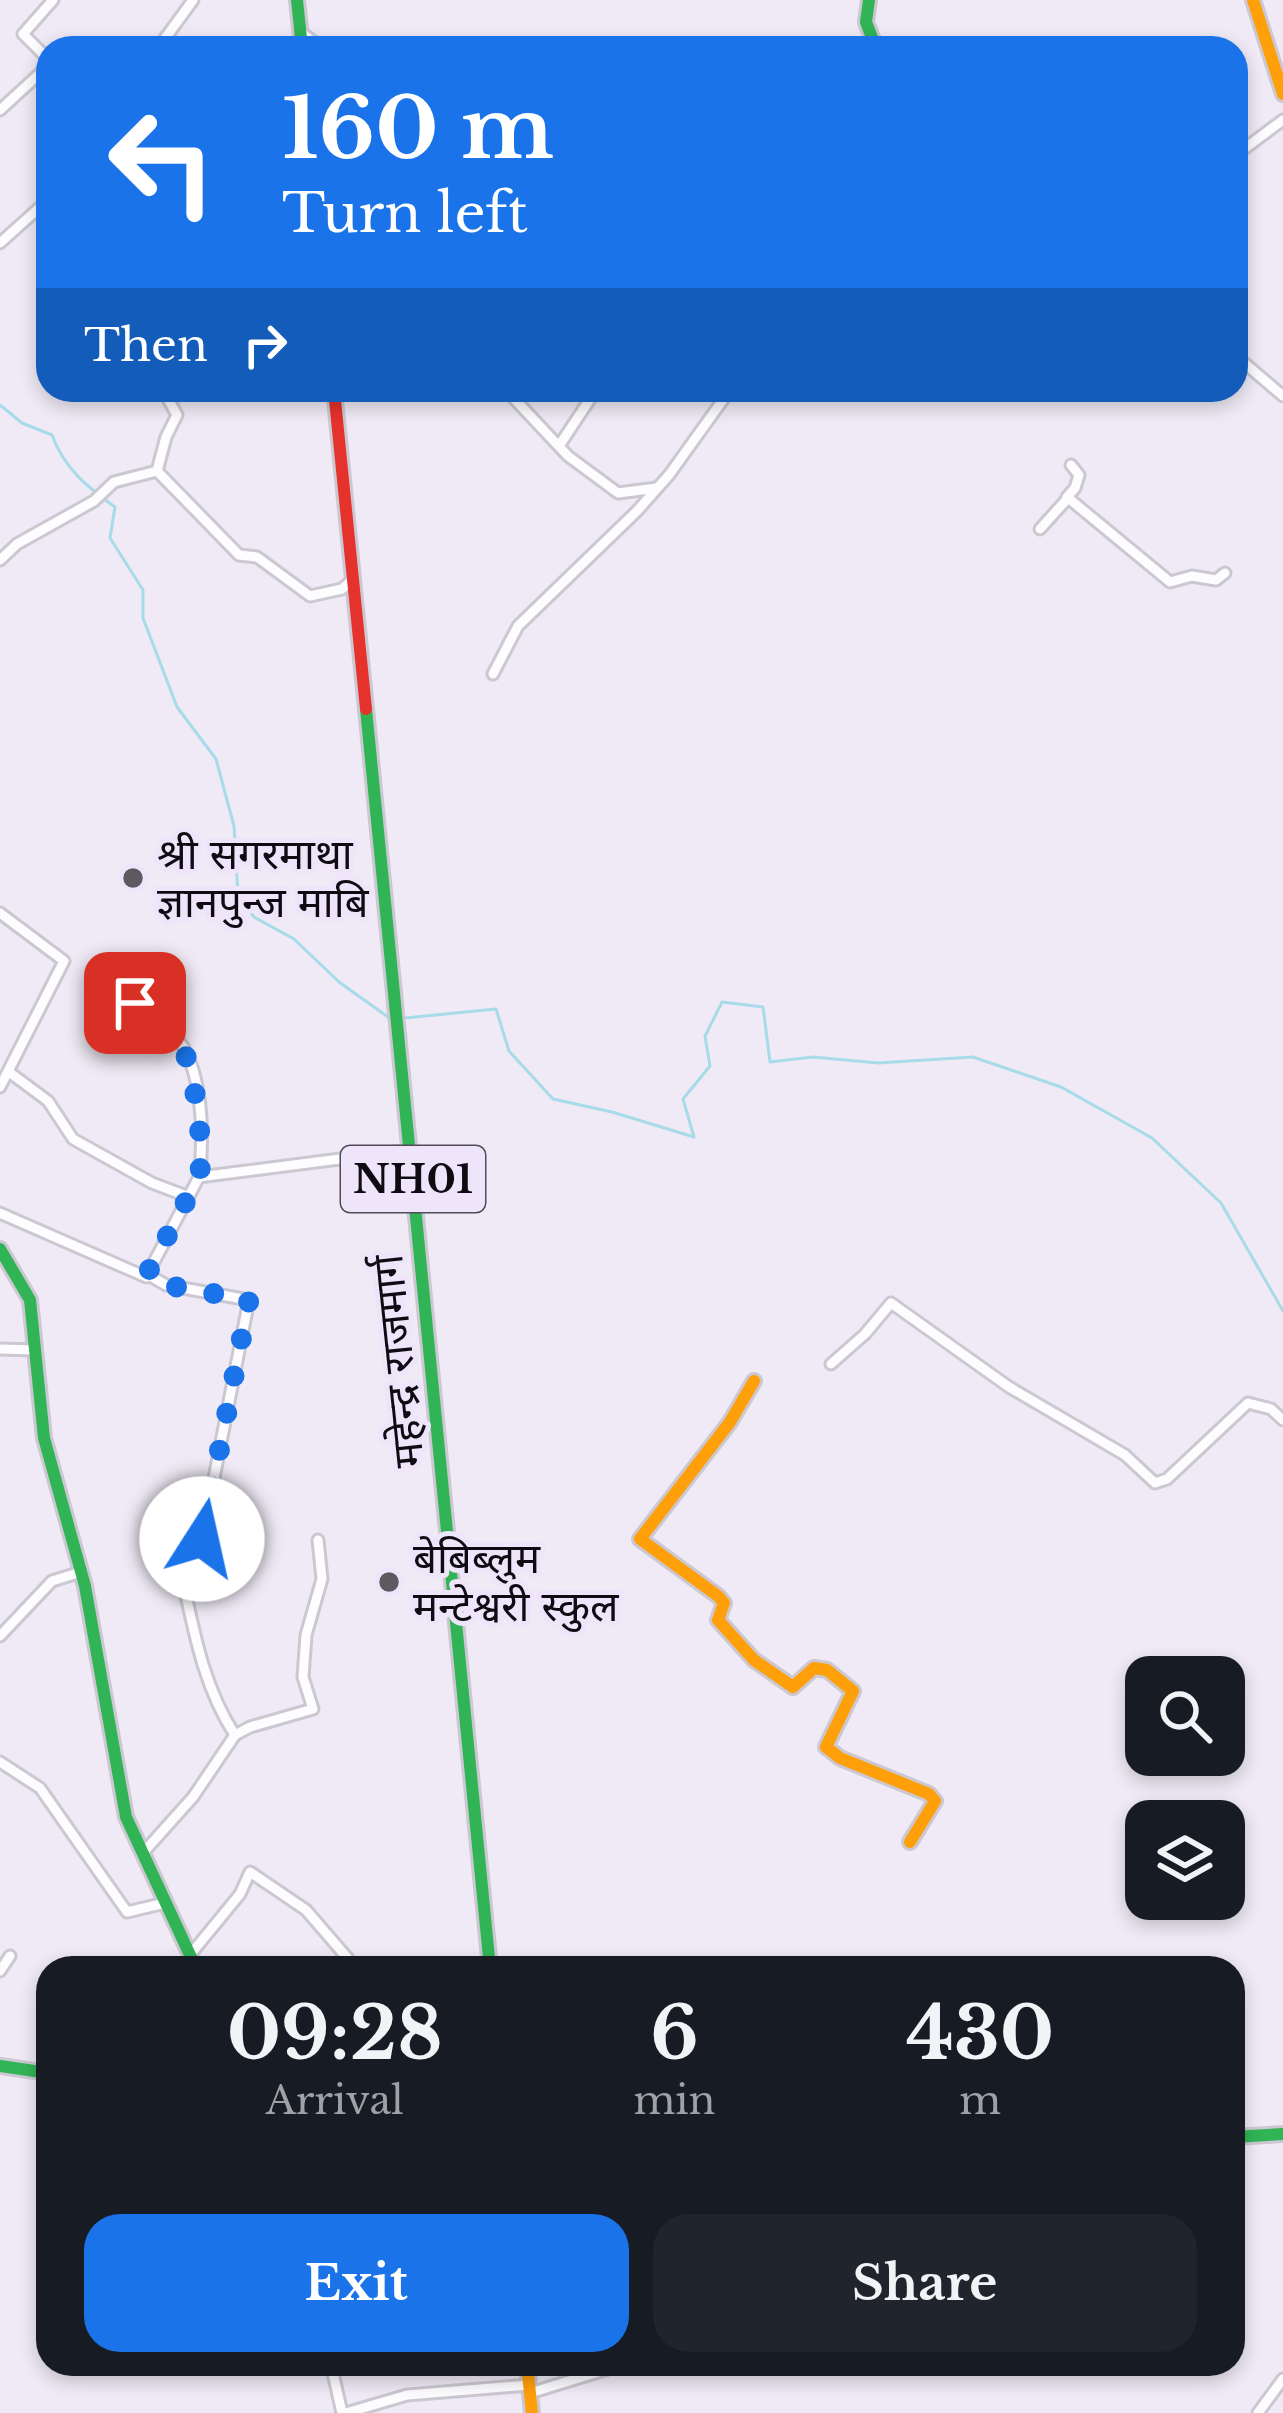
<!DOCTYPE html>
<html lang="en">
<head>
<meta charset="utf-8">
<style>
  body { margin:0; font-family:"Libre Baskerville","Noto Sans Devanagari",serif; background:#20242c; color:#f1f3f6; height:100vh; display:flex; flex-direction:column; font-size:45px; white-space:nowrap }
  * { box-sizing:border-box; margin:0 }
  p { font-size:39px; color:#9ea1a6 }
  .icon { flex:none; width:66px; height:66px; fill:none; stroke:currentColor; stroke-width:2; stroke-linecap:round; stroke-linejoin:round }
  .map { position:relative; flex:1; overflow:hidden }
  .side { position:absolute; left:36px; top:1956px; width:1209px; height:420px; display:flex; flex-direction:column; background:#171b24; border-radius:36px; box-shadow:0 6px 18px #0003 }
  .side>* { flex:none }
  .guide { position:absolute; left:36px; top:36px; width:1212px; height:366px; border-radius:36px; box-shadow:0 6px 18px #0003; background:#1a73e8; color:#fff; overflow:hidden }
  .tools { position:absolute; left:1125px; top:1656px; display:grid; gap:24px }
  .tools a { display:grid; place-items:center; width:120px; height:120px; border-radius:24px; background:#171b24; box-shadow:0 6px 18px #0003; font-size:60px }
  .pin { position:absolute; display:grid; place-items:center; width:102px; height:102px; color:#fff; margin:-51px; border-radius:24px; box-shadow:0 6px 18px #0006 }
  .me { position:absolute; width:132px; margin:-66px; rotate:10deg; stroke-linejoin:round; filter:drop-shadow(0 0 9px #0008) }
  .turn { display:flex; align-items:center; gap:42px; height:252px; padding:0 48px; font-size:54px }
  .turn .icon { width:156px; height:156px; stroke-width:2.5 }
  .turn b { display:block; font-size:84px; line-height:102px }
  .then { display:flex; align-items:center; height:114px; padding:0 48px; background:#0003; gap:24px; font-size:45px }
  .eta { display:flex; justify-content:space-evenly; align-items:center; height:204px; text-align:center }
  .eta b { font-size:72px; font-weight:700; line-height:84px }
  .button { display:flex; gap:24px; margin-top:auto; padding:24px 48px }
  .button a { flex:1; height:138px; border-radius:36px; background:#1a73e8; color:#fff; font-size:48px; font-weight:700; line-height:138px; text-align:center }
  .button a+a { background:#20242c; color:#f1f3f6 }
  .map>svg:first-child { display:block }
  .lines { fill:none; stroke-linecap:round; stroke-linejoin:round }
  .stream { stroke:#a8dbe9; stroke-width:3 }
  .street-casing { stroke:#ccc8d1; stroke-width:15 }
  .fast-casing { stroke:#ccc8d1; stroke-width:18 }
  .slow-casing { stroke:#ccc8d1; stroke-width:18 }
  .jam-casing { stroke:#ccc8d1; stroke-width:18 }
  .street { stroke:#fdfcfe; stroke-width:9 }
  .fast { stroke:#30b455; stroke-width:12 }
  .slow { stroke:#ff9f0a; stroke-width:12 }
  .jam { stroke:#e5322d; stroke-width:12 }
  .route { stroke:#1a73e8; stroke-width:21; stroke-dasharray:0 37.8 }
  .poi-dot { fill:#5d5961; stroke:#eee5fa; stroke-width:4.5 }
  .labels { text-anchor:middle; stroke-width:10; stroke-linejoin:round; paint-order:stroke }
  .shield { fill:#eee5fa; stroke:#514c58; stroke-width:3 }
  .shield-label { font-size:39px; font-weight:bold; fill:#0e0b12 }
  .poi-label { font-size:42px; fill:#0e0b12; stroke:#eee5fa; text-anchor:start }
  .street-label { font-size:42px; fill:#0e0b12; stroke:#eee5fa }
</style>
</head>
<body>
<div class="map">
<svg width="1283" height="2413" viewBox="0 0 1283 2413">
  <rect width="100%" height="100%" fill="#efeaf5"/>
  <g class="lines">
    <g class="stream">
      <path d="M0,405L22,423L52,435C64,468 87,487 115,507L110,538L143,590V618L177,707L216,759L234,826L238,895L254,917L294,939L339,982L388,1017"/>
      <path d="M405,1018L496,1009L509,1051L553,1099L612,1112L694,1137L683,1099L710,1066L705,1036L722,1002L763,1007L770,1062L813,1057L878,1063L973,1057L1061,1087L1152,1138L1221,1203L1283,1311"/>
    </g>
    <defs>
      <g id="street">
        <path d="M302,33L322,48"/>
        <path d="M158,48L193,0"/>
        <path d="M48,59L23,34L53,0"/>
        <path d="M0,110L48,66"/>
        <path d="M1236,155L1283,120"/>
        <path d="M0,243L48,200"/>
        <path d="M1236,356L1283,396"/>
        <path d="M163,390L177,415L166,437L157,471L239,555L257,557L310,596L342,589L352,580"/>
        <path d="M506,390L568,456L618,493L657,488"/>
        <path d="M559,446L596,390"/>
        <path d="M1071,465L1079,475L1075,488L1067,497L1170,582L1192,576L1216,580L1225,573"/>
        <path d="M1040,529L1068,498"/>
        <path d="M0,560L17,544L94,501L114,482L157,471"/>
        <path d="M493,674L518,626L637,511L669,475L730,390"/>
        <path d="M0,913L64,961L0,1087"/>
        <path d="M135,1003C150,1016 177,1034 185,1050C203,1085 204,1140 199,1177"/>
        <path d="M9,1072L48,1101L73,1139L152,1183L189,1197"/>
        <path d="M0,1213L146,1277L199,1177L410,1150"/>
        <path d="M147,1274L166,1285L249,1300L202,1539L206,1560"/>
        <path d="M0,1349L34,1350"/>
        <path d="M831,1364L865,1334L891,1303L1009,1387L1125,1455L1155,1483L1167,1479L1248,1403L1271,1409L1283,1420"/>
        <path d="M0,1636L52,1581L81,1572"/>
        <path d="M235,1735L250,1727L313,1709L303,1677L306,1635L322,1579L318,1540"/>
        <path d="M0,1762L40,1788L127,1912L165,1903"/>
        <path d="M142,1854L193,1797L235,1735C202,1685 193,1626 180,1567"/>
        <path d="M190,1955L240,1894L250,1872L306,1910L356,1968"/>
        <path d="M0,1971L10,1956"/>
        <path d="M331,2364L342,2413"/>
        <path d="M530,2393L624,2364"/>
        <path d="M346,2413L407,2395L529,2385"/>
        <path d="M1258,2413L1283,2379"/>
      </g>
      <g id="fast">
        <path d="M297,0L302,48"/>
        <path d="M869,0L866,22L876,48"/>
        <path d="M366,709L490,1968"/>
        <path d="M0,1249L30,1300L44,1438L85,1586L126,1817L196,1968"/>
        <path d="M0,2066L48,2073"/>
        <path d="M1233,2137L1283,2134"/>
      </g>
      <g id="slow">
        <path d="M1253,0L1283,94"/>
        <path d="M754,1381L730,1422L640,1539L718,1596L724,1603L718,1620L754,1660L793,1687L814,1668L827,1670L853,1691L826,1747L840,1758L929,1794L935,1801L910,1842"/>
        <path d="M527,2364L532,2413"/>
      </g>
      <path id="jam" d="M334,390L366,709"/>
    </defs>
    <use href="#street" class="street-casing"/>
    <use href="#fast" class="fast-casing"/>
    <use href="#slow" class="slow-casing"/>
    <use href="#jam" class="jam-casing"/>
    <use href="#street" class="street"/>
    <use href="#fast" class="fast"/>
    <use href="#slow" class="slow"/>
    <use href="#jam" class="jam"/>
  </g>
  <g class="lines">
    <path class="route" d="M135,1003L184,1048L197,1102L202,1156L199,1177L147,1274L166,1285L249,1300L202,1539"/>
  </g>
  <g class="poi-dot">
    <circle cx="133" cy="878" r="12"/>
    <circle cx="389" cy="1582" r="12"/>
  </g>
  <g class="labels">
    <rect class="shield" x="341" y="1146" width="144" height="66" rx="9"/>
    <g class="shield-label">
      <text x="413" y="1193">NH01</text>
    </g>
    <g class="poi-label">
      <text x="157" y="869">श्री सगरमाथा<tspan x="157" dy="48">ज्ञानपुन्ज माबि</tspan></text>
      <text x="413" y="1573">बेबिब्लुम<tspan x="413" dy="48">मन्टेश्वरी स्कुल</tspan></text>
    </g>
    <g class="street-label">
      <text transform="translate(398 1361) rotate(-96)" y="15">महेन्द्र राजमार्ग</text>
    </g>
  </g>
</svg>
<div class="tools">
<a><svg class="icon" aria-label="search" viewBox="0 0 24 24"><circle cx="10" cy="10" r="6"/><path d="M15 15l6 6"/></svg></a>
<a><svg class="icon" aria-label="layers" viewBox="0 0 24 24"><path d="M12 4l9 5-9 5-9-5zM3 14l9 5 9-5"/></svg></a>
</div>
<div class="pin" style="left:135px;top:1003px;background:#d93025"><svg class="icon" aria-label="arrive" viewBox="0 0 24 24"><path d="M6 21V4h12l-3 4 3 4H6"/></svg></div>
<svg class="me" style="left:202px;top:1539px" viewBox="-20 -20 40 40"><circle r="19" fill="#fff"/><path d="M0-13L10 11 0 6-10 11z" fill="#1a73e8"/></svg>
<div class="guide">
<div class="turn"><svg class="icon" aria-label="left" viewBox="0 0 24 24"><path d="M17 20v-9H6M10 6l-5 5 5 5"/></svg><div><b>160 m</b>Turn left</div></div>
<div class="then">Then<svg class="icon" aria-label="right" viewBox="0 0 24 24"><path d="M7 20v-9h11M14 6l5 5-5 5"/></svg></div>
</div>
<section class="side">
<div class="eta">
<div><b>09:28</b><p>Arrival</p></div>
<div><b>6</b><p>min</p></div>
<div><b>430</b><p>m</p></div>
</div>
<div class="button"><a>Exit</a><a>Share</a></div>
</section>
</div>
</body>
</html>
